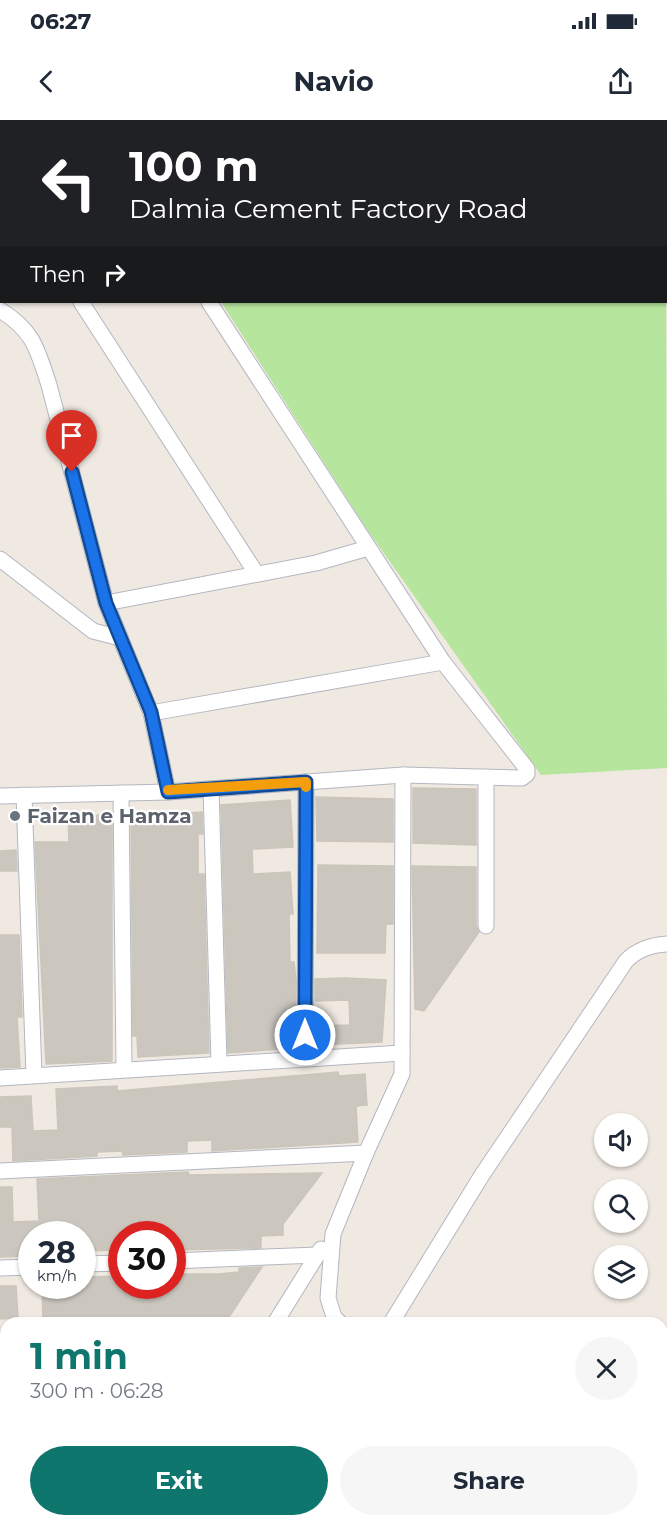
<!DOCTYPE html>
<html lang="en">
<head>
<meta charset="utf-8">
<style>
  body { margin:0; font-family:Montserrat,sans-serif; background:#f6f6f7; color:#1f2937; height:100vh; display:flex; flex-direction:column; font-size:22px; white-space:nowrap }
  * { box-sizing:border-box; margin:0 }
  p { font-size:20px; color:#747a83 }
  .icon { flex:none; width:33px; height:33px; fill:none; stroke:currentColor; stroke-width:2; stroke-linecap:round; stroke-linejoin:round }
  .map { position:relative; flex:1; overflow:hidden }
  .drawer { position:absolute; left:0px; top:1197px; width:668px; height:210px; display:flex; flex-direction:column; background:#fff; border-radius:18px 18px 0 0; box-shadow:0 2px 4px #0004 }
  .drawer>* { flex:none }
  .banner { position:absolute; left:0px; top:0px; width:668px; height:183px; box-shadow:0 2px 4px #0004; background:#202124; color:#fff; overflow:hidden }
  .controls { position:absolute; left:594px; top:993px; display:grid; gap:12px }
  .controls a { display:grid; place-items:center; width:54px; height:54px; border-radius:50%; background:#fff; box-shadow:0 2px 4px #0004; font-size:30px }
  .speed { position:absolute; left:18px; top:1101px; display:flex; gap:12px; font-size:30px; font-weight:700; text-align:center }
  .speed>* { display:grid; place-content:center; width:78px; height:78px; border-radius:50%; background:#fff; box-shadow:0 2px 4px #0004; line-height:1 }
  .speed small { font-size:15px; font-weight:400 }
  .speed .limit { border:9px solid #d22; background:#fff; color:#111 }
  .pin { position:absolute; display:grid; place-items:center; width:51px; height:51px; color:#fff; margin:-62px -26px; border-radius:50% 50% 50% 0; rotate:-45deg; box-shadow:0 0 6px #0007 }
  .pin .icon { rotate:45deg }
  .me { position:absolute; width:66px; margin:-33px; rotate:0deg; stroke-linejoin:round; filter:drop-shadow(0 0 4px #0008) }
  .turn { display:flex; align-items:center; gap:21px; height:126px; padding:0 30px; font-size:27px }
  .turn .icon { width:78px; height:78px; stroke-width:2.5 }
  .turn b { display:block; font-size:42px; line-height:51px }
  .then { display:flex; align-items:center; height:57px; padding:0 30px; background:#0003; gap:12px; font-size:22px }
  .round { display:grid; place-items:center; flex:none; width:63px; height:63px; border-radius:32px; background:#f6f6f7 }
  .summary { display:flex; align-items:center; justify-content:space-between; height:102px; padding:0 30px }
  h1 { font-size:36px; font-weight:700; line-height:45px; color:#0f766e }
  .button { display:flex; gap:12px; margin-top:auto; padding:12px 30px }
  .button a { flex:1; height:69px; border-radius:36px; background:#0f766e; color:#fff; font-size:24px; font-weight:700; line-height:69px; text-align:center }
  .button a+a { background:#f6f6f7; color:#1f2937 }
  .status { display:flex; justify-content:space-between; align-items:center; height:42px; padding:0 30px; background:#fff; direction:ltr }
  .status svg { height:16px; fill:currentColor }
  header { display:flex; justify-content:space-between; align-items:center; height:78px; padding:0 30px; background:#fff; font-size:27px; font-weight:700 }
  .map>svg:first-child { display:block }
  .green { fill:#b6e59e }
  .building { fill:#cbc7bf; stroke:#cbc5ba; stroke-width:1.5 }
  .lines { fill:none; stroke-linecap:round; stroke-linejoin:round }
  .minor-casing { stroke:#b4b7c1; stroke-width:17 }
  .minor { stroke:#fff; stroke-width:15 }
  .route-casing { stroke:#114b97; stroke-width:15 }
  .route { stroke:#1a73e8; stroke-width:10 }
  .slow { stroke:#f59e0b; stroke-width:10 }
  .worship-dot { fill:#6b7280; stroke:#fff; stroke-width:2 }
  .labels { text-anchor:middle; stroke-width:4.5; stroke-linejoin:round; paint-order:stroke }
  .worship-label { font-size:20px; font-weight:bold; fill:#5b616d; stroke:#fff; text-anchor:start }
</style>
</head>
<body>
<div class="status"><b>06:27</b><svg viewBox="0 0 49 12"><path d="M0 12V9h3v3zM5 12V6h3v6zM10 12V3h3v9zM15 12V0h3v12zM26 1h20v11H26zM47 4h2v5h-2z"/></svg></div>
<header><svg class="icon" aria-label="back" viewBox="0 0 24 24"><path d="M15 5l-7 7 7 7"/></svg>Navio<svg class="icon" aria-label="share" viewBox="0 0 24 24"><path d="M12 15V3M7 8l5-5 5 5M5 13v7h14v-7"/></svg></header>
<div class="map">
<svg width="667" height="1407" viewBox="0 0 667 1407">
  <rect width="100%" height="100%" fill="#efe9e1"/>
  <g class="green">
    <path d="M295,0H667V123L666,2L292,1Z"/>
    <path d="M666,130L667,648L541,655L366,408L221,182H666Z"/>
  </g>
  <g class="building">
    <path d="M413,668L476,669V725L413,723Z"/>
    <path d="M316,677L393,679V722L317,721Z"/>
    <path d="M290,680L293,727L252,729L253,754L290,752L293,794H289L290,842H294L296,860L295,928L228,933L221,685Z"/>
    <path d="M202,692L203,714H198V754H204L209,933L138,937L137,916H133L131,697Z"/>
    <path d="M107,695L112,697V941L46,944L35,722H69L68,696Z"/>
    <path d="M16,730L17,751H0V731Z"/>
    <path d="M318,745L393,746V804H386L385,833H317Z"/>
    <path d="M412,746L476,747V806L479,812L424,891L415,889Z"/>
    <path d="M0,815H19L22,897H17L20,947L0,948Z"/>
    <path d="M345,858L386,860L382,922L315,925V906L350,905L349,880L315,881V859Z"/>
    <path d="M338,952L339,956L365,954L367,985L356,986L358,1022L212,1031V1020L187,1021V1032L123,1035L122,1031L97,1032V1036L13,1041L12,1007H0V977L31,976L33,1011L58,1010L56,969L117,966V971Z"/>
    <path d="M188,1052L189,1055L322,1053L283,1104V1115L261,1116V1128L172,1130V1114H122V1130L82,1131V1114H32V1136L0,1137V1067H12L13,1102L39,1101L37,1059Z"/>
    <path d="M262,1147L225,1203H43L42,1166H85V1157L122,1156V1166H172V1154H219L239,1152V1148Z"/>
    <path d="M0,1166H16L18,1198L0,1199Z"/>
  </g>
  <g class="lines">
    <defs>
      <g id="minor">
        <path d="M92,0V2"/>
        <path d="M124,0L125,2"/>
        <path d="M46,2L47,0"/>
        <path d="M258,2V0"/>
        <path d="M0,53L2,55"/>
        <path d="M81,182L256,453"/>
        <path d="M0,190C34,211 37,229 49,265L106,483L151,593L168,672"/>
        <path d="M0,439L93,511L120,518"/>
        <path d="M106,483L316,443L368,428"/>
        <path d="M151,593L443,542"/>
        <path d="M211,669L219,942"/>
        <path d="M121,673L124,949"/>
        <path d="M24,675L34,955"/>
        <path d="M0,676L168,672L403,655L522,658L527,654V649L443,542L209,182"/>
        <path d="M486,806V657"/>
        <path d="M305,938L306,662"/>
        <path d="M0,958L402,933"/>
        <path d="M0,1051L366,1033"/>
        <path d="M172,1141L317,1135"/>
        <path d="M82,1144L122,1143"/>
        <path d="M0,1148L32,1147"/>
        <path d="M275,1203L321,1129"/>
        <path d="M340,1203L334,1197L328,1178L333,1114L366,1033L402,954L403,655"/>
        <path d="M391,1203L482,1055L626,841C638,829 651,825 667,824"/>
        <path d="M662,1219H667"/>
        <path d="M0,1243H6"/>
        <path d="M264,1401V1407"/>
        <path d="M470,1401V1407"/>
        <path d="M44,1407V1401"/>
      </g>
    </defs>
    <use href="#minor" class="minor-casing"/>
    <use href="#minor" class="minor"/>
  </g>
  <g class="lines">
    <defs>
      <path id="route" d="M72,352L106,483L151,592L168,672L306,662L305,915"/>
    </defs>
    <use href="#route" class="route-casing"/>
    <use href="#route" class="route"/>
    <path class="slow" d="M168,670L306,662V667"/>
  </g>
  <circle class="worship-dot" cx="15" cy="696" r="6"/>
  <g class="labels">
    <g class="worship-label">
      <text x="27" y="703">Faizan e Hamza</text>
    </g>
  </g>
</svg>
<div class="controls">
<a><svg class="icon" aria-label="sound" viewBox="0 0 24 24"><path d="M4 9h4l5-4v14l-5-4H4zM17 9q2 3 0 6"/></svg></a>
<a><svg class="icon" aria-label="search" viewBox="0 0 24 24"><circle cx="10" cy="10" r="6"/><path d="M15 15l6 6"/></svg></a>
<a><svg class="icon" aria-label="layers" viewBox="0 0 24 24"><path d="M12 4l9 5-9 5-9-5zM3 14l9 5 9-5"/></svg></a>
</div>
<div class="speed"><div>28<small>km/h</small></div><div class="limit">30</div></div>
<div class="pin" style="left:72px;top:352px;background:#d93025"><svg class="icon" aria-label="arrive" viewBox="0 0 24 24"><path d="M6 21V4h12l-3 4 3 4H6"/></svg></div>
<svg class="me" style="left:305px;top:915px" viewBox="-20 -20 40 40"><circle r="17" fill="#1a73e8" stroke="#fff" stroke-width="3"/><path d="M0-11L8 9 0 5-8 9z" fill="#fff"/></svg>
<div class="banner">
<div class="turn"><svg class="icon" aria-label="left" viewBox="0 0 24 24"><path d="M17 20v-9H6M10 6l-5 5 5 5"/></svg><div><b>100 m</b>Dalmia Cement Factory Road</div></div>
<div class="then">Then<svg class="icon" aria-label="right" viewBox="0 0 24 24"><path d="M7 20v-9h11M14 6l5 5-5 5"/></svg></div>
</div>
<section class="drawer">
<div class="summary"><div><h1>1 min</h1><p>300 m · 06:28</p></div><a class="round"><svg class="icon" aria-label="close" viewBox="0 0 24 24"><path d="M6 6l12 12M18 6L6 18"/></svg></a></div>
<div class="button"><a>Exit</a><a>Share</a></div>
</section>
</div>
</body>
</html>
